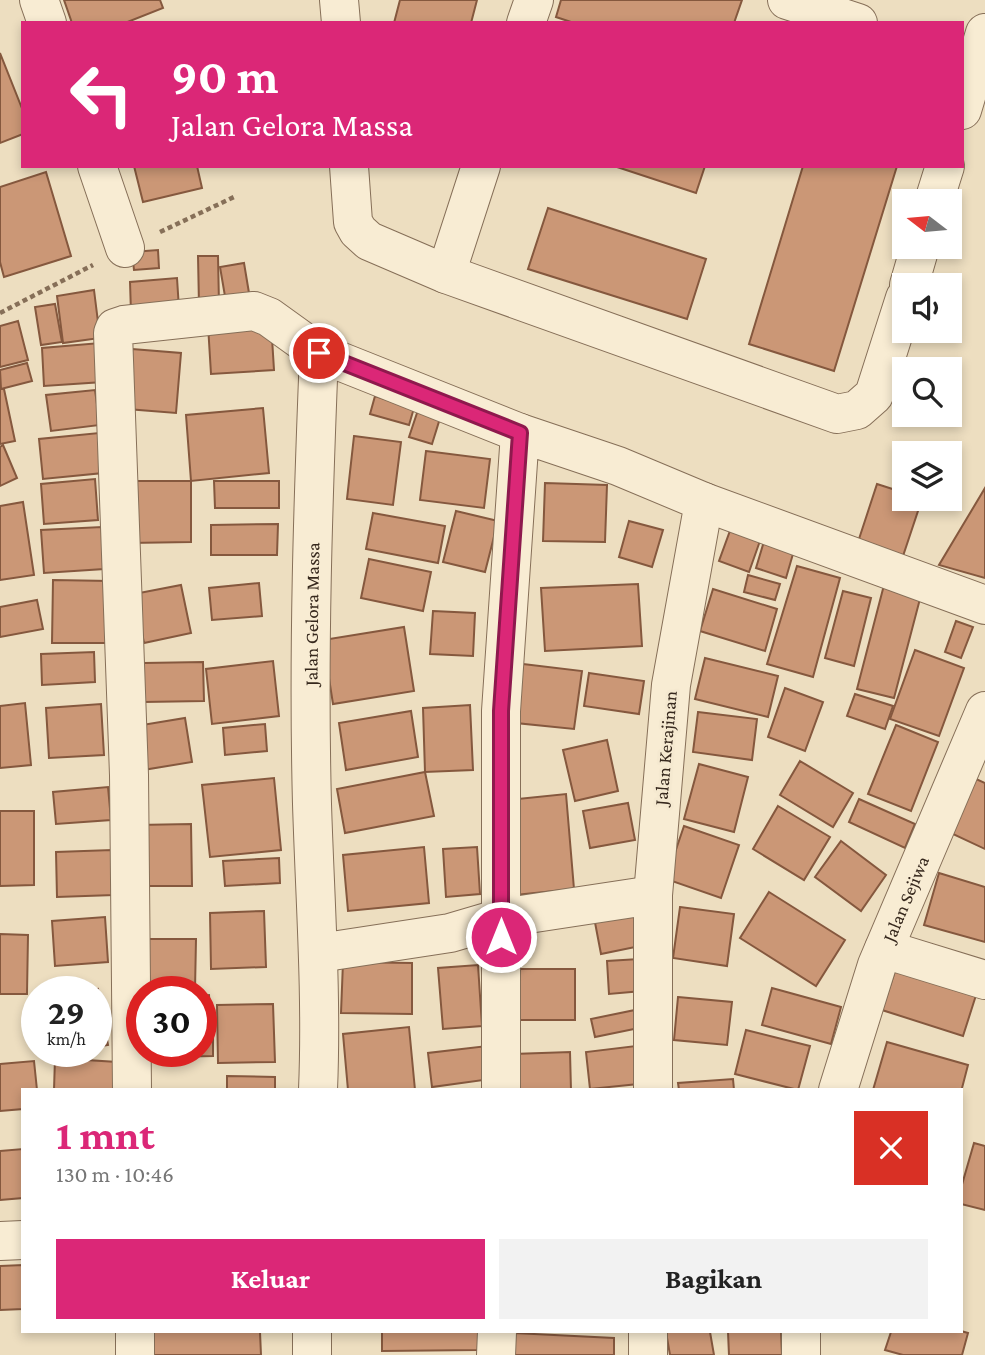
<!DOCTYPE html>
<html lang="id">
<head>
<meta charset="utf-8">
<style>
  body { margin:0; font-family:"Crimson Pro",serif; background:#f2f2f2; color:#222; height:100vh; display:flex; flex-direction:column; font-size:26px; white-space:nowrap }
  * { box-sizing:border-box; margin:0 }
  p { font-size:23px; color:#767676 }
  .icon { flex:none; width:38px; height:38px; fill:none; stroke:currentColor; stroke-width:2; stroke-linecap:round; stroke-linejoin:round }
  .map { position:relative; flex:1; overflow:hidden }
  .side { position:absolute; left:21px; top:1088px; width:942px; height:245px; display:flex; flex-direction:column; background:#fff; border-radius:0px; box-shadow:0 4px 10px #0003 }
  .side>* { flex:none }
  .hud { position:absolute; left:21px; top:21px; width:943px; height:147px; border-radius:0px; box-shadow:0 4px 10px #0003; background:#db2777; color:#fff; overflow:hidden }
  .needle { width:46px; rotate:286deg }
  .controls { position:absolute; left:892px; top:189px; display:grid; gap:14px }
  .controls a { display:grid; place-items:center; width:70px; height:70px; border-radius:0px; background:#fff; box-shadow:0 4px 10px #0003; font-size:35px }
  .speed { position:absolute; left:21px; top:976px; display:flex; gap:14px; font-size:35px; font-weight:700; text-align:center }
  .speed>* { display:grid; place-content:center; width:91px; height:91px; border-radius:50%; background:#fff; box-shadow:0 4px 10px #0003; line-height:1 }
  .speed small { font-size:18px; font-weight:400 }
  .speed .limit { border:10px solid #d22; background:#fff; color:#111 }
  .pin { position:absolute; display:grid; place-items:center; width:60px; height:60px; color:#fff; margin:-30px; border:4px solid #fff; border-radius:50%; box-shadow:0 2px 7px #0007 }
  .me { position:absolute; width:77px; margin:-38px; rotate:0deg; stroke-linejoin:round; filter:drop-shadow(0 0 5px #0008) }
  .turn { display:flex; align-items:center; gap:24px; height:147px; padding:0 35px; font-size:32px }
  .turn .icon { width:91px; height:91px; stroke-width:2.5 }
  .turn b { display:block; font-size:49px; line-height:60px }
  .round { display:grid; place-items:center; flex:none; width:74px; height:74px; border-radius:0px; background:#f2f2f2 }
  .overview { display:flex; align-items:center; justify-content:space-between; height:119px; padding:0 35px }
  h1 { font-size:42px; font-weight:700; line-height:52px; color:#db2777 }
  .action { display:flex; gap:14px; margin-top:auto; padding:14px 35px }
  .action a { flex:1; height:80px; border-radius:0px; background:#db2777; color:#fff; font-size:28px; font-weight:700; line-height:80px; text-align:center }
  .action a+a { background:#f2f2f2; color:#222 }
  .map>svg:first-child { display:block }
  .building { fill:#cb9776; stroke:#85583e; stroke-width:2 }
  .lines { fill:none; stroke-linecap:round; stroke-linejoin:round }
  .minor-casing { stroke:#866f58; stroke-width:40 }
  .path { stroke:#866f58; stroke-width:4.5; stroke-dasharray:5 3.5; stroke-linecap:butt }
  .minor { stroke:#f8ecd3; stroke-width:38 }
  .route-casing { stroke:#8e194d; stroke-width:18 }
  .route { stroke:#db2777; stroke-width:12 }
  .labels { text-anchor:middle; stroke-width:6; stroke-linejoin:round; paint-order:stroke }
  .street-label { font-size:19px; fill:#36281d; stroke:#f5e9d0 }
</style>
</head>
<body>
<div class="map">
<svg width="985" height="1355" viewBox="0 0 985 1355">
  <rect width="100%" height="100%" fill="#eddec0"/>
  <g class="building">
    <path d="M64,0H160L163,8L125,23H72Z"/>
    <path d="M400,0H477L471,23H394Z"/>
    <path d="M561,0H742L734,23H574L556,17Z"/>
    <path d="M0,53L23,111V134L0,143Z"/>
    <path d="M134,166H197L202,188L143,202Z"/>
    <path d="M614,166H705L696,193Z"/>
    <path d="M803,166H897L834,371L749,344Z"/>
    <path d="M46,172L71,256L4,277L0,262V187Z"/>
    <path d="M548,208L706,259L687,319L528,269Z"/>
    <path d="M158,250L159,268L134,270L132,252Z"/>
    <path d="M198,256H218L219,304L199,305Z"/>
    <path d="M244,263L251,305L227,308L220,267Z"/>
    <path d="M177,278L179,309L131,313L130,282Z"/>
    <path d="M94,290L100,338L63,343L57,296Z"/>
    <path d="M55,304L62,342L41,345L35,307Z"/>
    <path d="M18,321L28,360L0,367V326Z"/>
    <path d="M271,322L274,370L211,374L208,325Z"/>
    <path d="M100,343L103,382L44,386L42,348Z"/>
    <path d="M132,349L181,353L176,413L127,409Z"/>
    <path d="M27,363L32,381L1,389L0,370Z"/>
    <path d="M0,389H4L15,441L0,444Z"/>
    <path d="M95,390L100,425L51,431L46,395Z"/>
    <path d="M375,396L414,408L409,425L370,414Z"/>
    <path d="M419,407L441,415L432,444L409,437Z"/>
    <path d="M263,408L269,473L191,481L186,415Z"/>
    <path d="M99,433L103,473L43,479L39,439Z"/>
    <path d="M354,436L401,442L393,505L347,499Z"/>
    <path d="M3,445L17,478L0,486V447Z"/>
    <path d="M426,451L490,459L484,508L420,500Z"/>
    <path d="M95,479L98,520L44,524L41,484Z"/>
    <path d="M129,481H191V542L129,543Z"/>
    <path d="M214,481H279V508H215Z"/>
    <path d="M545,483L607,485L605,542L543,541Z"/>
    <path d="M877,484L905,493V499H922L903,556L858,542Z"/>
    <path d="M985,488V578L939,565Z"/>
    <path d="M23,502L34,575L0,580V506Z"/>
    <path d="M456,511L498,521L485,572L443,562Z"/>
    <path d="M373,513L445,526L438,563L366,549Z"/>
    <path d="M629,521L663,530L652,567L619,557Z"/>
    <path d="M278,524L277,555H211V525Z"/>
    <path d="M102,527L104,569L44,573L41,530Z"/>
    <path d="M731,528L761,538L749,572L719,561Z"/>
    <path d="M765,538L795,547L786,578L756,568Z"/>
    <path d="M369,559L431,572L423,611L361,598Z"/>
    <path d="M797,566L840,578L813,677L767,664Z"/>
    <path d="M748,575L780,584L775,600L744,592Z"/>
    <path d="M53,580L110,581L108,643H52Z"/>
    <path d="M259,583L262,616L212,620L209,588Z"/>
    <path d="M638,584L642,646L545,651L541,588Z"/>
    <path d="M181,585L191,633L144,643L134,594Z"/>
    <path d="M884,585L921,595L894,698L857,689Z"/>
    <path d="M713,589L777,609L765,651L700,631Z"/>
    <path d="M843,591L871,598L854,666L825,658Z"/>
    <path d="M37,600L43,629L0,637V607Z"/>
    <path d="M433,611L475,613L473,656L430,654Z"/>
    <path d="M956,621L973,627L961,658L945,652Z"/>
    <path d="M404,627L414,691L333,704L323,640Z"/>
    <path d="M915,650L964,668L939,736L890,719Z"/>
    <path d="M94,652L95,682L42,685L41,654Z"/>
    <path d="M705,658L778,676L768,717L695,699Z"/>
    <path d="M273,661L279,716L212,724L206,669Z"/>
    <path d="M203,662L204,701L144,702V663Z"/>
    <path d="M523,664L582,671L574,729L516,723Z"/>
    <path d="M589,673L644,681L639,714L584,706Z"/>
    <path d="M785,688L823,702L805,751L768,737Z"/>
    <path d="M855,694L893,706L885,729L847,716Z"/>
    <path d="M25,703L31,765L0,768V706Z"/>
    <path d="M101,704L104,755L49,758L46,708Z"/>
    <path d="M470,705L473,770L425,772L423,708Z"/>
    <path d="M411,711L418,757L346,770L339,723Z"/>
    <path d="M698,712L757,719L752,760L693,752Z"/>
    <path d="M185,718L192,762L143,770L136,726Z"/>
    <path d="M265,724L267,751L225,755L223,728Z"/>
    <path d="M896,725L938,742L911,811L868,794Z"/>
    <path d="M607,740L618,791L575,801L563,750Z"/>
    <path d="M800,761L853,793L833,827L780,795Z"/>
    <path d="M699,764L748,777L734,832L684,819Z"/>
    <path d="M425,772L434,816L345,833L337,789Z"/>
    <path d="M963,773L985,783V849L938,827Z"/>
    <path d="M274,778L281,850L210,857L202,785Z"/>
    <path d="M108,787L111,820L56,824L53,792Z"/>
    <path d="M566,794L574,889L515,895L507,800Z"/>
    <path d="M859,799L915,824L905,848L849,822Z"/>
    <path d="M628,803L635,840L590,848L583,811Z"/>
    <path d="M778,806L830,837L804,880L753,849Z"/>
    <path d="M0,811H34V885L0,886Z"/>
    <path d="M191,824L192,886H138L137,825Z"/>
    <path d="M684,826L739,845L721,898L666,879Z"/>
    <path d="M841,841L886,875L861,911L815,877Z"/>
    <path d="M424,847L429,903L348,911L343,855Z"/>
    <path d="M477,847L480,894L446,897L443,849Z"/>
    <path d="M112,850L114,895L57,897L56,852Z"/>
    <path d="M279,858L280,883L225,886L223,861Z"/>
    <path d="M939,873L985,887V942L924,925Z"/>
    <path d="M769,892L845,940L816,986L740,938Z"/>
    <path d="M637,904L645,945L601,954L593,912Z"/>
    <path d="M680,907L734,914L727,966L673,958Z"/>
    <path d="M264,911L266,967L211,969L210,913Z"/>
    <path d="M105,917L108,962L55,966L52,921Z"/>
    <path d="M0,934L28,935L27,994H0Z"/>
    <path d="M145,939H196L195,990H144Z"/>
    <path d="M639,959L642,991L609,994L607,961Z"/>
    <path d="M343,962L412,963V1014L341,1013Z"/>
    <path d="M898,962L978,989L963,1036L882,1010Z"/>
    <path d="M478,965L482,1026L443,1029L438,968Z"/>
    <rect x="515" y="969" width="60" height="51"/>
    <path d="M772,988L841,1007L831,1044L762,1025Z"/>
    <path d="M98,989L108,1045L96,1047V992H77Z"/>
    <path d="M209,995L211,1025L201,1026V996Z"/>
    <path d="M678,997L732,1002L727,1045L674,1040Z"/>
    <path d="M273,1004L275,1062L218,1063L217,1005Z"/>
    <path d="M635,1010L639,1028L595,1037L591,1019Z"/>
    <path d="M409,1027L415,1090H348L343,1034Z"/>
    <path d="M746,1030L810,1046L798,1090L735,1074Z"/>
    <path d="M213,1035V1056L168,1057V1052H201V1036Z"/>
    <path d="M887,1042L968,1065L961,1092L873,1090Z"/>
    <path d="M644,1045L648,1083L590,1089L586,1052Z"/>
    <path d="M487,1046L491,1079L432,1087L428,1053Z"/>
    <path d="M570,1052L571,1090H514L513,1054Z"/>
    <path d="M55,1058L117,1062L115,1090H54Z"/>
    <path d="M34,1061L37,1090H23V1109L0,1111V1064Z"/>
    <path d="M227,1076L275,1077V1090H227Z"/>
    <path d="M733,1079L734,1090H679L678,1083Z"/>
    <path d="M974,1143L985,1146V1210L961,1204V1188Z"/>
    <path d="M23,1149V1198L0,1200V1151Z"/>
    <path d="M23,1265V1309L0,1310V1266Z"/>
    <path d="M961,1331L968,1333L962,1355H903L885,1350L891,1332Z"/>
    <path d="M144,1332H260L261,1355H145Z"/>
    <path d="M382,1332H478V1350L382,1351Z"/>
    <path d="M666,1332H710L714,1355H670Z"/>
    <path d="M728,1332H781L782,1355H729Z"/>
    <path d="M514,1333L614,1338V1355H513Z"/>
  </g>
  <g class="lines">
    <defs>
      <g id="minor">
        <path d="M39,0L47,23"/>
        <path d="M339,0L341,23"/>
        <path d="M787,0L858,23"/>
        <path d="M526,23L534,0"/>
        <path d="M962,110L985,33"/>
        <path d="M97,166L125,248"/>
        <path d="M349,166L353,222L358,231L369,241L446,274L837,414L857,410L874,395L905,298"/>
        <path d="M934,201L945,166"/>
        <path d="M446,274L481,166"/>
        <path d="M909,285L920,247"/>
        <path d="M704,502L985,605"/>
        <path d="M884,949L985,980"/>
        <path d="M319,953L450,933L501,918L653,895"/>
        <path d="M132,1090L129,775L113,333L115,328L124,325L254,311L269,317L319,353"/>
        <path id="s1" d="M318,1090C322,995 315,900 312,804C308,653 313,504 319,353L520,433"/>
        <path d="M501,1090V711L520,433L618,466L704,502L671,685L653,895V1090"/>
        <path id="s2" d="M838,1090L877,965L985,711"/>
        <path d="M0,1241L23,1240"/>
        <path d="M135,1355V1332"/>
        <path d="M312,1355V1332"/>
        <path d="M496,1355L497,1332"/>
        <path d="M648,1355V1332"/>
        <path d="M801,1355V1332"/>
      </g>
    </defs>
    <use href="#minor" class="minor-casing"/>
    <g class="path">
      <path d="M160,232L234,197"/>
      <path d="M0,313L93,265"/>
    </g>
    <use href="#minor" class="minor"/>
  </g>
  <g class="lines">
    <defs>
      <path id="route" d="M319,353L520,433L501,711V937"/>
    </defs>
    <use href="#route" class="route-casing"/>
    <use href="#route" class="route"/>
  </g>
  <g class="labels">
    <g class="street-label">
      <text dy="7" stroke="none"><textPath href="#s1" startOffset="476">Jalan Gelora Massa</textPath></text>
      <text transform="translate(665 748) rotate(-85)" y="7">Jalan Kerajinan</text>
      <text dy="7" stroke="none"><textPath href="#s2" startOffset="203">Jalan Sejiwa</textPath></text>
    </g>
  </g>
</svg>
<div class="controls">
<a><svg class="needle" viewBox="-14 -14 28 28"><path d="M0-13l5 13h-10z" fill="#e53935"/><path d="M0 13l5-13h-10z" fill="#767676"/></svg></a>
<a><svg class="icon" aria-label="sound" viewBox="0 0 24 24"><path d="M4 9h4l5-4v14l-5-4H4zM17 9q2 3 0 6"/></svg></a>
<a><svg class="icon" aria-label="search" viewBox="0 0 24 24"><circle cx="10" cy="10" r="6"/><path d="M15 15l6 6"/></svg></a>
<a><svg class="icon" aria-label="layers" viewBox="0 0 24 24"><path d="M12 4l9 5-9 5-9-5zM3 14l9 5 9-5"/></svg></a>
</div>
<div class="speed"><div>29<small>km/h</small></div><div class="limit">30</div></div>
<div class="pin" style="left:319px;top:353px;background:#d93025"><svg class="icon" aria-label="arrive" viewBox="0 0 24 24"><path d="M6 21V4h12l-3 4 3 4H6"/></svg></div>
<svg class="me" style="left:501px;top:937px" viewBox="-20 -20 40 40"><circle r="17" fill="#db2777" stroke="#fff" stroke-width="3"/><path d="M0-11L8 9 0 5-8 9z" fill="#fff"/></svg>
<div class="hud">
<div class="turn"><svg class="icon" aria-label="left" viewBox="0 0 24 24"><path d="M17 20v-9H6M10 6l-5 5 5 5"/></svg><div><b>90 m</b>Jalan Gelora Massa</div></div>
</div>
<section class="side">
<div class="overview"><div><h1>1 mnt</h1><p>130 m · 10:46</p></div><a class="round" style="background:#d93025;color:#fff"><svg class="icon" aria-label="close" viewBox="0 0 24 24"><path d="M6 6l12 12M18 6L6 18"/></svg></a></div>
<div class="action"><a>Keluar</a><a>Bagikan</a></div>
</section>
</div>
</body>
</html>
